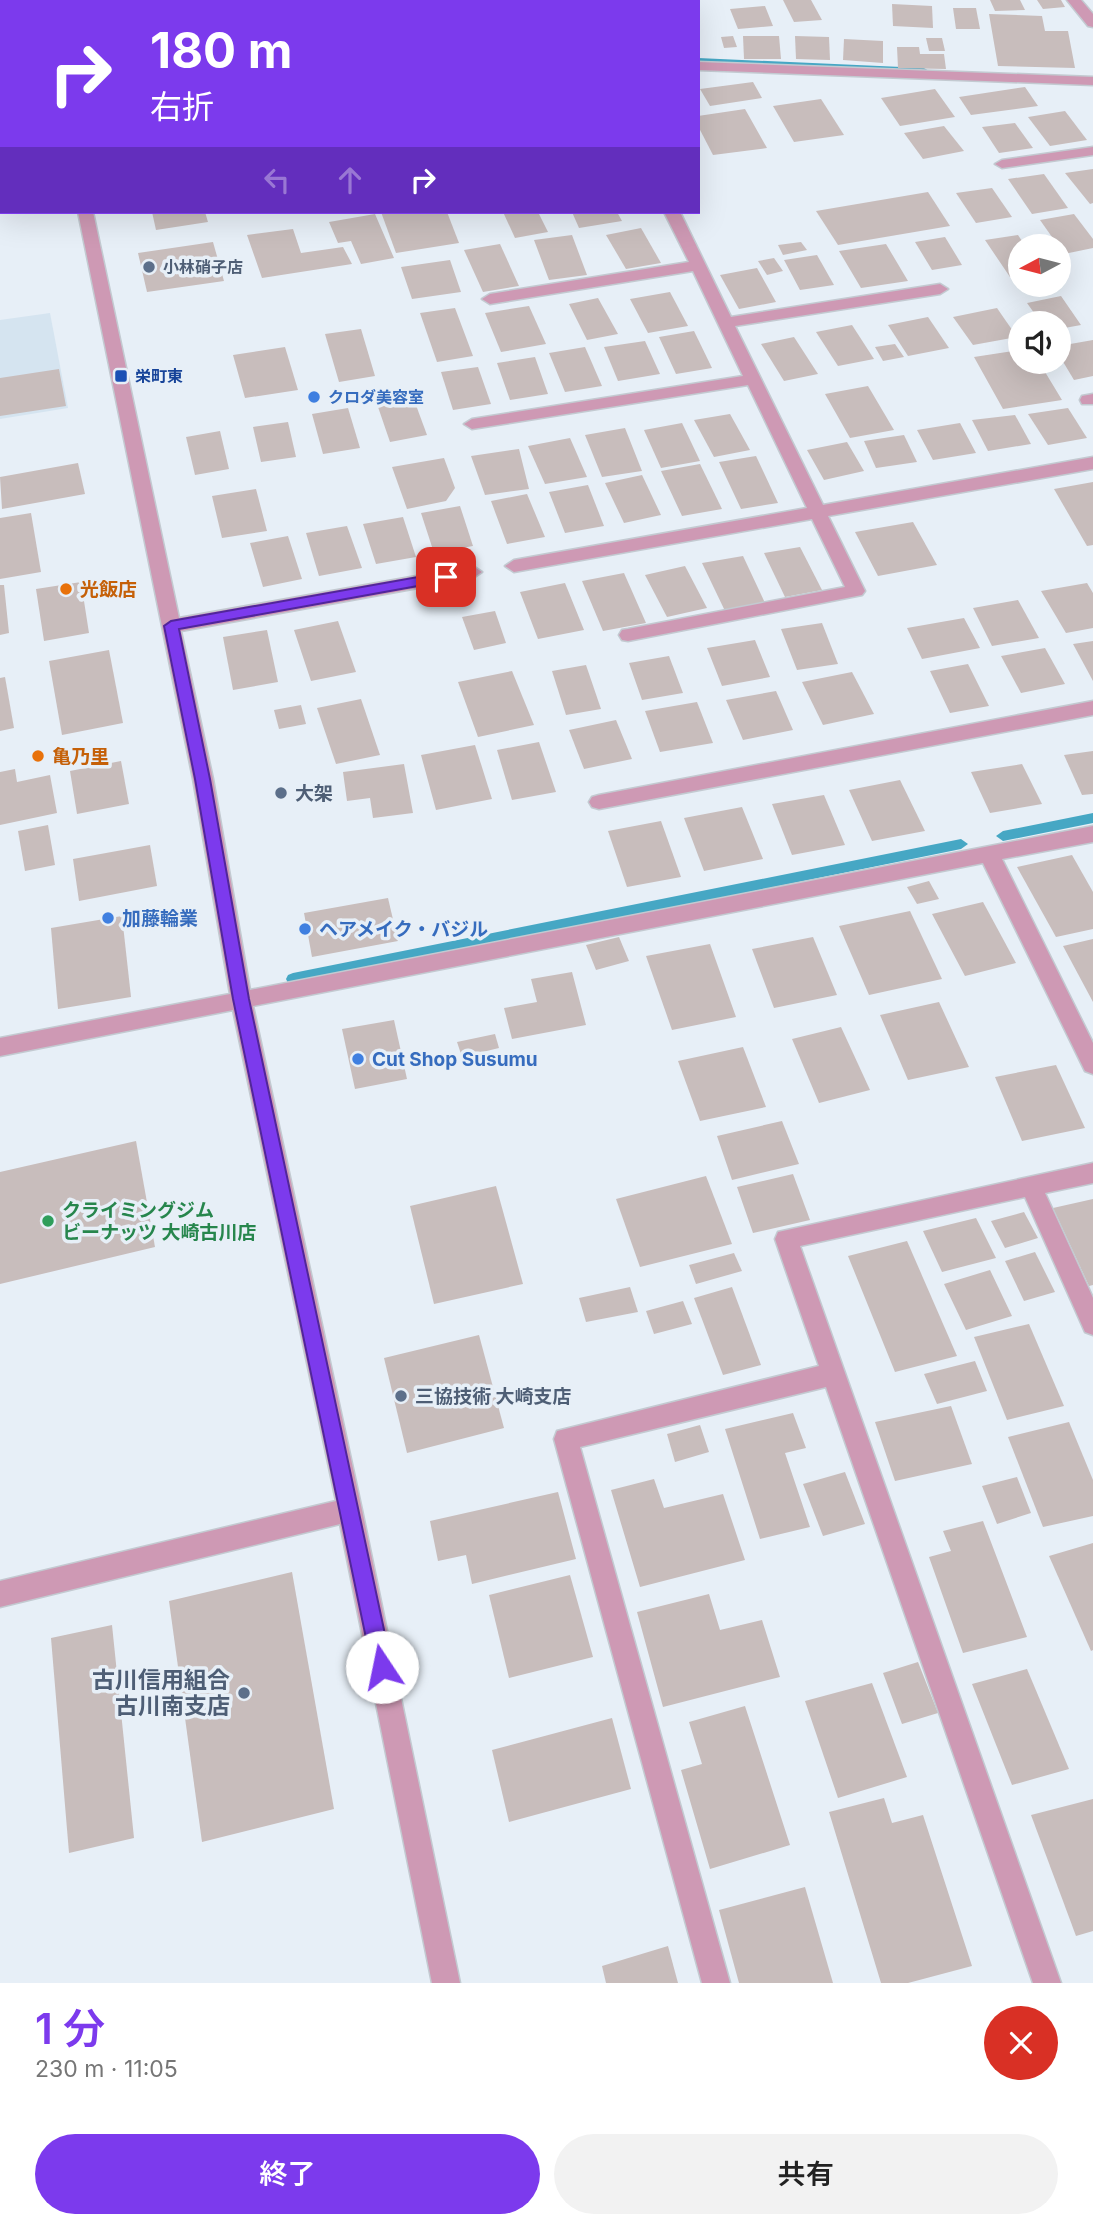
<!DOCTYPE html>
<html lang="ja">
<head>
<meta charset="utf-8">
<style>
  body { margin:0; font-family:Inter,"Noto Sans JP",sans-serif; background:#f2f2f2; color:#222; height:100vh; display:flex; flex-direction:column; font-size:26px; white-space:nowrap }
  * { box-sizing:border-box; margin:0 }
  p { font-size:23px; color:#767676 }
  .icon { flex:none; width:38px; height:38px; fill:none; stroke:currentColor; stroke-width:2; stroke-linecap:round; stroke-linejoin:round }
  .map { position:relative; height:1983px; overflow:hidden }
  .panel { display:flex; flex-direction:column; background:#fff; flex:1 }
  .panel>* { flex:none }
  .guide { position:absolute; left:0px; top:0px; width:700px; height:214px; box-shadow:0 7px 28px #0002; background:#7c3aed; color:#fff; overflow:hidden }
  .needle { width:46px; rotate:263deg }
  .buttons { position:absolute; left:1008px; top:234px; display:grid; gap:14px }
  .buttons a { display:grid; place-items:center; width:63px; height:63px; border-radius:50%; background:#fff; box-shadow:0 7px 28px #0002; font-size:35px }
  .pin { position:absolute; display:grid; place-items:center; width:60px; height:60px; color:#fff; margin:-30px; border-radius:14px; box-shadow:0 4px 10px #0006 }
  .me { position:absolute; width:77px; margin:-38px; rotate:349deg; stroke-linejoin:round; filter:drop-shadow(0 0 5px #0008) }
  .turn { display:flex; align-items:center; gap:24px; height:147px; padding:0 35px; font-size:32px }
  .turn .icon { width:91px; height:91px; stroke-width:2.5 }
  .turn b { display:block; font-size:49px; line-height:60px }
  .lanes { display:flex; align-items:center; height:66px; padding:0 35px; background:#0003; justify-content:center; gap:35px; direction:ltr }
  .lanes .off { opacity:.35 }
  .round { display:grid; place-items:center; flex:none; width:74px; height:74px; border-radius:37px; background:#f2f2f2 }
  .headline { display:flex; align-items:center; justify-content:space-between; height:119px; padding:0 35px }
  h1 { font-size:42px; font-weight:600; line-height:52px; color:#7c3aed }
  .action { display:flex; gap:14px; margin-top:auto; padding:14px 35px }
  .action a { flex:1; height:80px; border-radius:42px; background:#7c3aed; color:#fff; font-size:28px; font-weight:600; line-height:80px; text-align:center }
  .action a+a { background:#f2f2f2; color:#222 }
  .map>svg:first-child { display:block }
  .built { fill:#d5e4f0 }
  .lines { fill:none; stroke-linecap:round; stroke-linejoin:round }
  .stream { fill:#46a7c4; fill-rule:evenodd }
  .building { fill:#c8bdbc }
  .minor-casing { stroke:#c3cad1; stroke-width:3 }
  .minor { fill:#ce99b4; fill-rule:evenodd }
  .route { fill:#7c3aed; stroke:#51269a; stroke-width:2 }
  .service-dot { fill:#5c6f8a; stroke:#e7eff7; stroke-width:2.5 }
  .transit-dot { fill:#1a4fb4; stroke:#e7eff7; stroke-width:2.5 }
  .shop-dot { fill:#3f7fe0; stroke:#e7eff7; stroke-width:2.5 }
  .food-dot { fill:#e8710a; stroke:#e7eff7; stroke-width:2.5 }
  .leisure-dot { fill:#2e9e5b; stroke:#e7eff7; stroke-width:2.5 }
  .labels { text-anchor:middle; stroke-width:7; stroke-linejoin:round; paint-order:stroke }
  .far-service-label { font-size:16px; font-weight:bold; fill:#4e5e75; stroke:#e7eff7; text-anchor:start }
  .far-transit-label { font-size:16px; font-weight:bold; fill:#164399; stroke:#e7eff7; text-anchor:start }
  .far-shop-label { font-size:16px; font-weight:bold; fill:#366cbe; stroke:#e7eff7; text-anchor:start }
  .food-label { font-size:19px; font-weight:bold; fill:#c56008; stroke:#e7eff7; text-anchor:start }
  .service-label { font-size:19px; font-weight:bold; fill:#4e5e75; stroke:#e7eff7; text-anchor:start }
  .shop-label { font-size:19px; font-weight:bold; fill:#366cbe; stroke:#e7eff7; text-anchor:start }
  .leisure-label { font-size:19px; font-weight:bold; fill:#27864d; stroke:#e7eff7; text-anchor:start }
  .near-service-label { font-size:23px; font-weight:bold; fill:#4e5e75; stroke:#e7eff7; text-anchor:end }
</style>
</head>
<body>
<div class="map">
<svg width="1093" height="1983" viewBox="0 0 1093 1983">
  <rect width="100%" height="100%" fill="#e7eff7"/>
  <path class="built" d="M50,313L68,408L0,419V320Z"/>
  <g class="lines">
    <g class="stream">
      <path d="M698,58L924,68L929,71L924,74L698,64Z"/>
      <path d="M1093,813V823L1003,841L996,836L1003,831Z"/>
      <path d="M961,839L968,844L961,849L293,985L288,983L286,979L288,975L293,973Z"/>
    </g>
  </g>
  <g class="building">
    <path d="M783,0H811L822,20L794,22Z"/>
    <path d="M990,0H1020L1025,10L995,11Z"/>
    <path d="M1037,0H1061L1065,7L1043,9Z"/>
    <path d="M892,4L932,6L933,28L893,26Z"/>
    <path d="M765,6L773,26L738,29L730,9Z"/>
    <path d="M953,8H976L980,29H956Z"/>
    <path d="M989,14L1042,16L1045,31H1068L1075,68L998,66Z"/>
    <path d="M733,36L737,47L724,48L721,37Z"/>
    <path d="M743,36H779L781,59H744Z"/>
    <path d="M795,36L829,37L830,60L796,59Z"/>
    <path d="M926,38H942L945,51H929Z"/>
    <path d="M844,39L883,41V63L843,60Z"/>
    <path d="M897,47H919L920,54H944L946,69L898,68Z"/>
    <path d="M753,82L762,98L710,106L700,89Z"/>
    <path d="M1025,87L1038,106L971,115L959,97Z"/>
    <path d="M935,89L955,117L900,126L881,98Z"/>
    <path d="M821,99L844,135L794,142L773,106Z"/>
    <path d="M745,109L767,148L713,155L698,126V116Z"/>
    <path d="M1065,111L1087,140L1050,146L1028,117Z"/>
    <path d="M1015,123L1033,148L999,153L982,127Z"/>
    <path d="M944,126L964,151L923,159L904,133Z"/>
    <path d="M1093,169V203L1090,204L1065,173Z"/>
    <path d="M1044,174L1068,208L1032,214L1008,179Z"/>
    <path d="M992,188L1012,217L976,223L956,193Z"/>
    <path d="M928,192L950,226L838,245L816,211Z"/>
    <path d="M152,212H205L208,222L156,230Z"/>
    <path d="M381,212H447L459,243L396,253Z"/>
    <path d="M503,212H538L548,232L515,238Z"/>
    <path d="M572,212H617L622,221L579,228Z"/>
    <path d="M375,214L394,258L361,264L351,241L338,243L329,222Z"/>
    <path d="M1074,214L1093,239V248L1064,254L1040,220Z"/>
    <path d="M641,228L661,263L626,269L606,235Z"/>
    <path d="M293,229L301,253L343,247L352,264L262,278L247,235Z"/>
    <path d="M572,235L587,275L549,280L534,240Z"/>
    <path d="M1018,235L1026,247H1020V276L1010,277L985,240Z"/>
    <path d="M945,237L962,265L932,270L915,242Z"/>
    <path d="M213,242L224,281L147,292L138,253Z"/>
    <path d="M801,242L807,250L783,255L778,245Z"/>
    <path d="M500,244L519,286L483,292L464,250Z"/>
    <path d="M886,244L908,281L861,288L839,251Z"/>
    <path d="M817,255L834,285L800,290L784,260Z"/>
    <path d="M774,258L783,271L767,275L758,261Z"/>
    <path d="M450,260L461,292L412,299L401,267Z"/>
    <path d="M757,268L776,302L739,309L720,275Z"/>
    <path d="M670,292L688,326L648,333L630,299Z"/>
    <path d="M1061,296L1081,325L1059,329V324H1042L1027,303Z"/>
    <path d="M598,298L618,334L587,340L569,304Z"/>
    <path d="M529,306L546,344L501,352L485,313Z"/>
    <path d="M455,308L473,356L437,362L420,313Z"/>
    <path d="M997,308L1017,337L973,345L953,317Z"/>
    <path d="M928,317L949,348L908,356L888,325Z"/>
    <path d="M852,325L874,359L838,366L816,332Z"/>
    <path d="M361,329L375,376L339,382L325,334Z"/>
    <path d="M694,331L712,368L676,374L659,337Z"/>
    <path d="M794,337L818,374L784,381L761,344Z"/>
    <path d="M1093,340V376L1074,380L1059,355V346Z"/>
    <path d="M645,341L660,374L618,381L604,347Z"/>
    <path d="M895,344L904,357L883,361L875,347Z"/>
    <path d="M285,347L298,390L245,398L233,355Z"/>
    <path d="M585,347L602,386L565,392L549,353Z"/>
    <path d="M1020,350V362H1039L1062,400L1003,409L974,357Z"/>
    <path d="M535,357L548,394L510,400L497,363Z"/>
    <path d="M478,367L491,404L453,410L441,372Z"/>
    <path d="M59,369L66,406L0,416V378Z"/>
    <path d="M868,386L894,430L850,438L825,394Z"/>
    <path d="M413,397L427,435L390,442L377,404Z"/>
    <path d="M348,408L360,448L323,454L312,414Z"/>
    <path d="M1068,408L1087,438L1048,445L1028,414Z"/>
    <path d="M730,414L750,450L714,457L694,420Z"/>
    <path d="M1015,415L1031,444L988,451L972,420Z"/>
    <path d="M288,422L296,457L261,462L253,427Z"/>
    <path d="M682,423L700,461L661,468L644,430Z"/>
    <path d="M960,423L976,453L933,460L917,430Z"/>
    <path d="M625,428L642,471L602,477L585,435Z"/>
    <path d="M220,431L229,469L195,475L186,437Z"/>
    <path d="M904,435L917,462L876,468L864,441Z"/>
    <path d="M570,438L587,477L545,484L528,446Z"/>
    <path d="M847,442L864,471L824,480L807,450Z"/>
    <path d="M519,449L529,489L485,495L471,456Z"/>
    <path d="M756,456L778,503L741,509L719,462Z"/>
    <path d="M444,458L455,488L446,501L407,509L392,467Z"/>
    <path d="M78,463L85,494L2,509L0,477Z"/>
    <path d="M700,464L722,509L682,516L661,471Z"/>
    <path d="M642,475L661,515L624,523L605,483Z"/>
    <path d="M1093,482V545L1087,546L1054,489Z"/>
    <path d="M588,485L604,526L565,533L549,492Z"/>
    <path d="M256,489L267,531L222,538L212,496Z"/>
    <path d="M527,494L545,537L507,544L491,501Z"/>
    <path d="M460,506L473,546L434,553L421,513Z"/>
    <path d="M31,513L41,572L0,579V518Z"/>
    <path d="M403,517L416,557L376,564L363,524Z"/>
    <path d="M913,522L937,565L878,576L855,532Z"/>
    <path d="M347,526L362,568L319,576L306,533Z"/>
    <path d="M288,536L302,579L263,587L250,543Z"/>
    <path d="M800,547L822,590L785,597L764,553Z"/>
    <path d="M743,556L765,603L725,611L702,563Z"/>
    <path d="M685,566L707,608L667,617L645,575Z"/>
    <path d="M624,573L646,623L603,631L582,581Z"/>
    <path d="M81,582L89,633L44,641L36,589Z"/>
    <path d="M565,583L584,630L538,639L520,592Z"/>
    <path d="M1087,583L1093,593V628L1066,633L1041,591Z"/>
    <path d="M0,585H4L9,633L0,635Z"/>
    <path d="M1018,600L1039,638L992,646L973,608Z"/>
    <path d="M495,611L506,643L474,650L462,617Z"/>
    <path d="M964,618L980,648L922,659L907,628Z"/>
    <path d="M338,621L356,672L311,681L294,630Z"/>
    <path d="M822,623L838,664L797,670L781,629Z"/>
    <path d="M267,630L278,682L233,690L223,637Z"/>
    <path d="M755,640L770,677L722,686L707,648Z"/>
    <path d="M1093,641V681L1073,644Z"/>
    <path d="M1045,648L1065,684L1021,693L1001,656Z"/>
    <path d="M109,650L123,723L62,735L49,661Z"/>
    <path d="M669,656L683,693L642,700L629,663Z"/>
    <path d="M968,664L989,706L950,713L930,671Z"/>
    <path d="M586,665L601,709L566,715L552,671Z"/>
    <path d="M512,671L534,725L478,737L458,682Z"/>
    <path d="M852,672L874,714L823,725L802,682Z"/>
    <path d="M5,677L14,728L0,731V678Z"/>
    <path d="M776,691L793,730L743,740L726,700Z"/>
    <path d="M361,699L380,755L336,764L317,708Z"/>
    <path d="M697,702L713,743L660,752L645,711Z"/>
    <path d="M301,705L306,724L279,729L274,710Z"/>
    <path d="M616,720L632,759L584,769L569,730Z"/>
    <path d="M539,742L556,792L512,800L497,750Z"/>
    <path d="M475,745L492,799L436,810L421,755Z"/>
    <path d="M1093,751V794L1082,795L1064,755Z"/>
    <path d="M121,761L129,804L77,814L70,771Z"/>
    <path d="M404,764L413,813L373,818L370,798L347,801L343,772Z"/>
    <path d="M1022,764L1042,804L990,813L971,772Z"/>
    <path d="M15,769L17,782L50,775L57,813L0,825V772Z"/>
    <path d="M900,780L925,831L872,841L849,790Z"/>
    <path d="M824,795L845,845L792,855L772,804Z"/>
    <path d="M742,807L763,859L704,871L684,818Z"/>
    <path d="M661,821L681,877L627,887L608,831Z"/>
    <path d="M48,825L55,865L25,871L18,831Z"/>
    <path d="M150,845L157,886L79,901L73,859Z"/>
    <path d="M1072,855L1093,892V929L1056,937L1017,867Z"/>
    <path d="M929,881L939,899L917,904L907,887Z"/>
    <path d="M388,898L398,941L312,957L304,913Z"/>
    <path d="M983,902L1016,963L965,976L932,914Z"/>
    <path d="M910,911L942,979L869,995L839,926Z"/>
    <path d="M122,916L131,997L58,1009L51,928Z"/>
    <path d="M619,937L629,961L596,970L586,945Z"/>
    <path d="M813,937L837,995L774,1008L752,949Z"/>
    <path d="M1093,939V1002L1063,946Z"/>
    <path d="M710,944L736,1017L672,1030L646,956Z"/>
    <path d="M572,972L586,1025L512,1039L504,1008L537,1002L531,979Z"/>
    <path d="M939,1002L969,1067L908,1080L880,1015Z"/>
    <path d="M394,1020L407,1079L355,1089L342,1029Z"/>
    <path d="M841,1027L870,1090L819,1103L792,1039Z"/>
    <path d="M495,1034L499,1048L462,1057L457,1042Z"/>
    <path d="M743,1047L766,1107L700,1121L678,1061Z"/>
    <path d="M1056,1065L1085,1128L1022,1141L995,1077Z"/>
    <path d="M782,1121L799,1164L732,1180L717,1136Z"/>
    <path d="M136,1141L155,1247L0,1284V1172Z"/>
    <path d="M793,1174L810,1220L753,1233L737,1187Z"/>
    <path d="M706,1176L732,1244L640,1267L616,1199Z"/>
    <path d="M496,1186L523,1284L434,1304L410,1206Z"/>
    <path d="M1093,1199V1285L1089,1286L1053,1208Z"/>
    <path d="M1024,1212L1038,1238L1005,1248L991,1221Z"/>
    <path d="M976,1218L996,1258L942,1272L923,1231Z"/>
    <path d="M907,1241L957,1356L895,1372L848,1256Z"/>
    <path d="M1035,1252L1055,1292L1024,1301L1005,1261Z"/>
    <path d="M734,1253L742,1271L696,1284L689,1265Z"/>
    <path d="M990,1270L1012,1316L966,1330L944,1284Z"/>
    <path d="M630,1287L638,1312L586,1322L579,1298Z"/>
    <path d="M732,1287L761,1365L723,1375L694,1298Z"/>
    <path d="M683,1301L692,1324L654,1334L646,1311Z"/>
    <path d="M1029,1324L1064,1406L1007,1420L974,1337Z"/>
    <path d="M479,1335L504,1428L407,1453L384,1358Z"/>
    <path d="M975,1361L987,1391L937,1404L924,1374Z"/>
    <path d="M951,1406L972,1464L895,1481L875,1422Z"/>
    <path d="M793,1413L806,1448L785,1453L810,1527L760,1539L725,1429Z"/>
    <path d="M1069,1422L1093,1480V1516L1043,1527L1008,1437Z"/>
    <path d="M700,1425L709,1452L675,1462L667,1434Z"/>
    <path d="M845,1472L865,1524L823,1536L803,1484Z"/>
    <path d="M1017,1477L1031,1513L997,1524L982,1486Z"/>
    <path d="M654,1479L664,1508L723,1494L745,1560L640,1587L611,1490Z"/>
    <path d="M558,1492L576,1559L472,1584L466,1555L438,1561L430,1521Z"/>
    <path d="M983,1521L1027,1637L963,1653L929,1557L951,1551L943,1531Z"/>
    <path d="M1093,1543V1650L1091,1651L1049,1556Z"/>
    <path d="M292,1572L334,1809L202,1842L169,1601Z"/>
    <path d="M570,1575L593,1657L509,1678L489,1595Z"/>
    <path d="M709,1594L720,1630L762,1620L780,1677L663,1707L637,1612Z"/>
    <path d="M112,1625L134,1838L69,1853L51,1638Z"/>
    <path d="M918,1662L938,1713L902,1724L883,1673Z"/>
    <path d="M1027,1669L1069,1769L1012,1785L972,1684Z"/>
    <path d="M872,1683L907,1777L838,1798L805,1701Z"/>
    <path d="M745,1706L790,1845L710,1869L681,1770L702,1764L689,1722Z"/>
    <path d="M612,1718L631,1789L509,1822L492,1750Z"/>
    <path d="M884,1798L892,1823L923,1815L972,1966L908,1983H881L829,1812Z"/>
    <path d="M1093,1799V1931L1076,1936L1031,1815Z"/>
    <path d="M805,1887L833,1983H739L719,1910Z"/>
    <path d="M668,1946L678,1983H606L602,1966Z"/>
  </g>
  <g class="lines">
    <defs>
      <g id="minor">
        <rect x="32" y="0" width="14" height="2"/>
        <path d="M1067,0H1081L1093,14V27L1088,26Z"/>
        <path d="M698,62L1093,77V85L698,70Z"/>
        <rect x="0" y="94" width="2" height="8"/>
        <path d="M1093,147V155L1002,168L995,164L1002,160Z"/>
        <path d="M78,212H93L179,618L473,566L482,572L473,578L181,631L213,779L250,990L1093,826V842L1002,859L1093,1043V1074L1085,1071L983,863L253,1006L362,1510L460,1983H432L340,1524L0,1607V1581L336,1501L233,1010L0,1056V1038L230,994L193,779Z"/>
        <path d="M664,212H680L731,317L940,284L948,289L940,294L735,326L823,505L1093,457V469L828,516L865,591L862,595L628,641L622,640L619,635L622,630L628,629L845,587L812,519L514,572L505,566L514,560L807,508L748,385L472,429L464,424L472,419L743,376L693,271L490,304L482,299L490,294L689,262Z"/>
        <path d="M1093,394V404H1082L1080,400L1082,396Z"/>
        <path d="M1093,701V715L599,809L592,807L589,802L592,797L599,795Z"/>
        <path d="M1093,1163V1183L1045,1193L1093,1298V1335L1085,1332L1025,1197L800,1246L1061,1983H1033L826,1387L580,1447L730,1983H702L554,1439L557,1431L819,1366L775,1239L778,1232Z"/>
      </g>
    </defs>
    <use href="#minor" class="minor-casing"/>
    <use href="#minor" class="minor"/>
  </g>
  <path class="route" d="M446,572L453,577L451,580L179,629L210,779L249,999L392,1667L389,1674L382,1677L375,1674L372,1667L233,999L195,779L164,626L171,621Z"/>
  <g class="service-dot">
    <circle cx="149" cy="267" r="7"/>
    <circle cx="281" cy="793" r="7"/>
    <circle cx="401" cy="1396" r="7"/>
    <circle cx="244" cy="1693" r="7"/>
  </g>
  <rect class="transit-dot" x="114" y="369" width="14" height="14" rx="3.5"/>
  <g class="shop-dot">
    <circle cx="314" cy="397" r="7"/>
    <circle cx="108" cy="918" r="7"/>
    <circle cx="305" cy="929" r="7"/>
    <circle cx="358" cy="1059" r="7"/>
  </g>
  <g class="food-dot">
    <circle cx="66" cy="589" r="7"/>
    <circle cx="38" cy="756" r="7"/>
  </g>
  <circle class="leisure-dot" cx="48" cy="1221" r="7"/>
  <g class="labels">
    <g class="far-service-label">
      <text x="163" y="273">小林硝子店</text>
    </g>
    <g class="far-transit-label">
      <text x="135" y="382">栄町東</text>
    </g>
    <g class="far-shop-label">
      <text x="328" y="403">クロダ美容室</text>
    </g>
    <g class="food-label">
      <text x="80" y="596">光飯店</text>
      <text x="52" y="763">亀乃里</text>
    </g>
    <g class="service-label">
      <text x="295" y="800">大架</text>
      <text x="415" y="1403">三協技術 大崎支店</text>
    </g>
    <g class="shop-label">
      <text x="122" y="925">加藤輪業</text>
      <text x="319" y="936">ヘアメイク・バジル</text>
      <text x="372" y="1066">Cut Shop Susumu</text>
    </g>
    <g class="leisure-label">
      <text x="62" y="1217">クライミングジム<tspan x="62" dy="22">ビーナッツ 大崎古川店</tspan></text>
    </g>
    <g class="near-service-label">
      <text x="230" y="1688">古川信用組合<tspan x="230" dy="26">古川南支店</tspan></text>
    </g>
  </g>
</svg>
<div class="buttons">
<a><svg class="needle" viewBox="-14 -14 28 28"><path d="M0-13l5 13h-10z" fill="#e53935"/><path d="M0 13l5-13h-10z" fill="#767676"/></svg></a>
<a><svg class="icon" aria-label="sound" viewBox="0 0 24 24"><path d="M4 9h4l5-4v14l-5-4H4zM17 9q2 3 0 6"/></svg></a>
</div>
<div class="pin" style="left:446px;top:577px;background:#d93025"><svg class="icon" aria-label="arrive" viewBox="0 0 24 24"><path d="M6 21V4h12l-3 4 3 4H6"/></svg></div>
<svg class="me" style="left:382px;top:1667px" viewBox="-20 -20 40 40"><circle r="19" fill="#fff"/><path d="M0-13L10 11 0 6-10 11z" fill="#7c3aed"/></svg>
<div class="guide">
<div class="turn"><svg class="icon" aria-label="right" viewBox="0 0 24 24"><path d="M7 20v-9h11M14 6l5 5-5 5"/></svg><div><b>180 m</b>右折</div></div>
<div class="lanes"><svg class="icon off" aria-label="left" viewBox="0 0 24 24"><path d="M17 20v-9H6M10 6l-5 5 5 5"/></svg><svg class="icon off" aria-label="ahead" viewBox="0 0 24 24"><path d="M12 20V5M6 11l6-6 6 6"/></svg><svg class="icon" aria-label="right" viewBox="0 0 24 24"><path d="M7 20v-9h11M14 6l5 5-5 5"/></svg></div>
</div>
</div>
<section class="panel">
<div class="headline"><div><h1>1 分</h1><p>230 m · 11:05</p></div><a class="round" style="background:#d93025;color:#fff"><svg class="icon" aria-label="close" viewBox="0 0 24 24"><path d="M6 6l12 12M18 6L6 18"/></svg></a></div>
<div class="action"><a>終了</a><a>共有</a></div>
</section>
</body>
</html>
